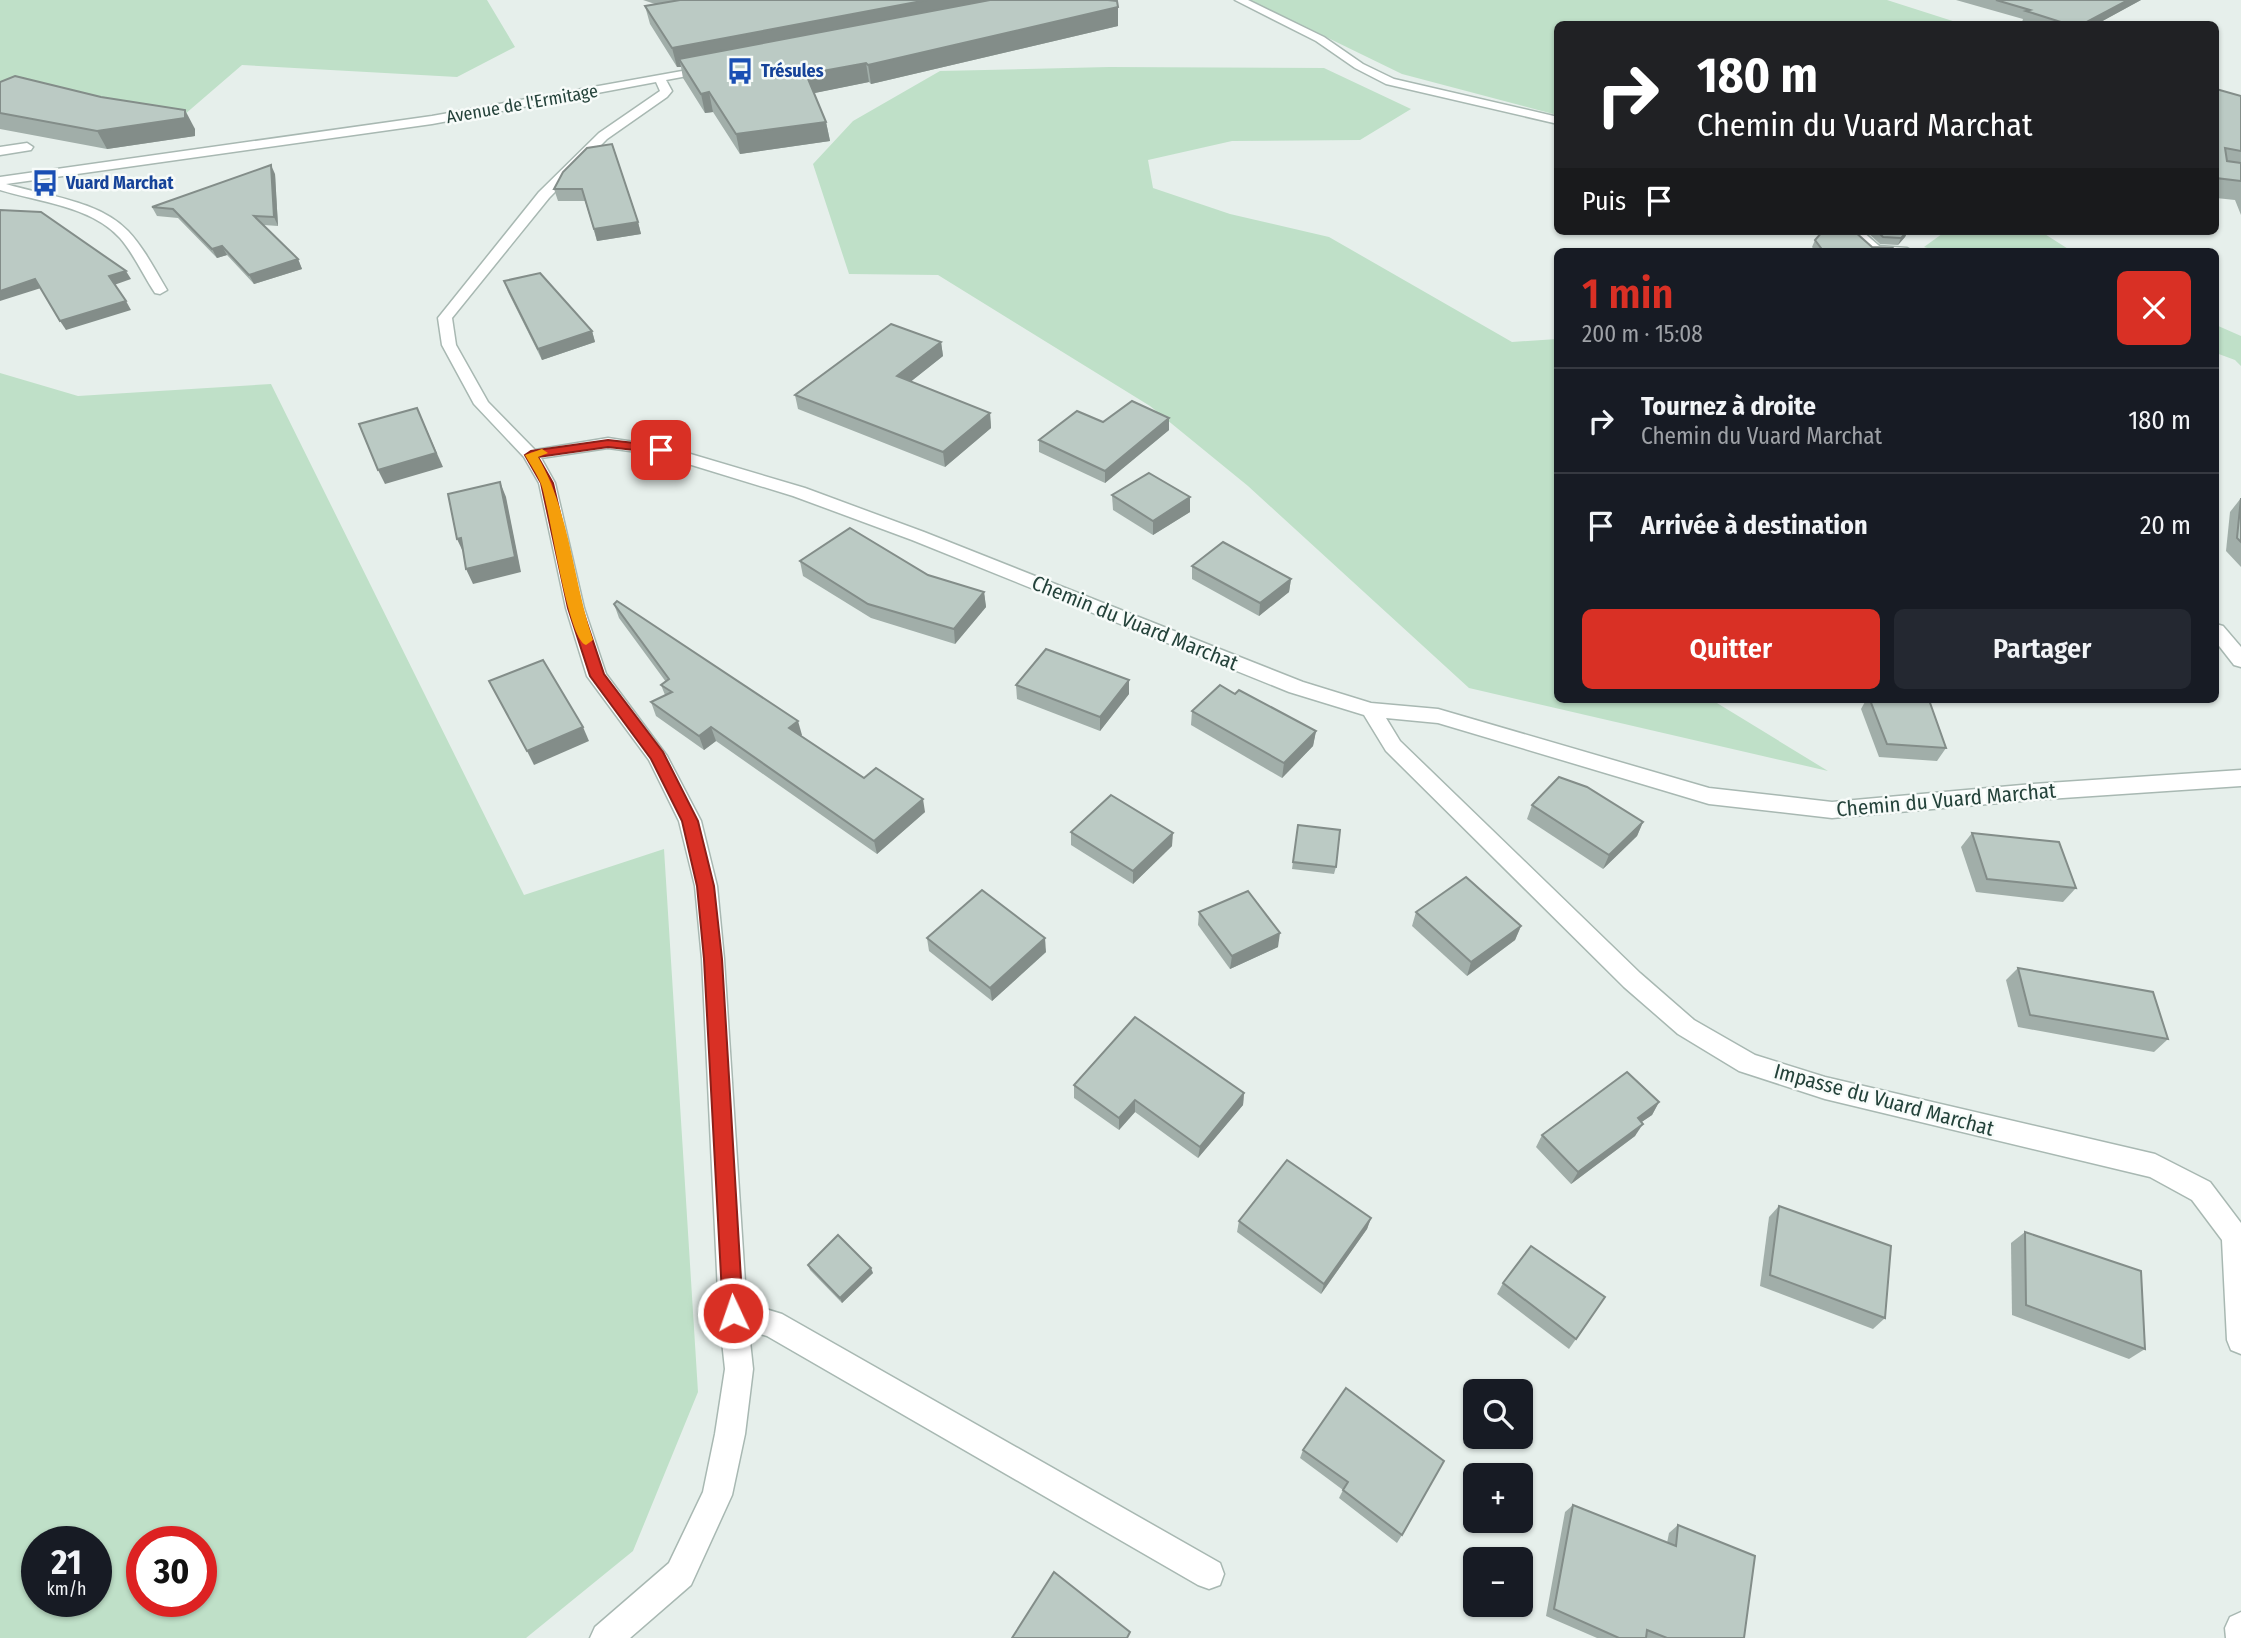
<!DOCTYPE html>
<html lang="fr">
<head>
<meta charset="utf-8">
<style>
  body { margin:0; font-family:"Fira Sans Condensed",sans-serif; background:#242831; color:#f1f3f6; height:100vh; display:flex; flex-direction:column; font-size:26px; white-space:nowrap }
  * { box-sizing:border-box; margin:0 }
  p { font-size:23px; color:#9ea1a6 }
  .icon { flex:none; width:38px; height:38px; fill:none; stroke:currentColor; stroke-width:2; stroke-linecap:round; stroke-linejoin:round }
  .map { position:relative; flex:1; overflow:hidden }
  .panel { position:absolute; left:1554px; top:248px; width:665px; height:455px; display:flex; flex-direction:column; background:#171b24; border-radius:10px; box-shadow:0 2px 5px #0004 }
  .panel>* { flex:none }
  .hud { position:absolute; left:1554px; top:21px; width:665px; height:214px; border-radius:10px; box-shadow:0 2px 5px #0004; background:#202124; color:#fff; overflow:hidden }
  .controls { position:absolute; left:1463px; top:1379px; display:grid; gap:14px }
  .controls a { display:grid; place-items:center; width:70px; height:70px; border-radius:10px; background:#171b24; box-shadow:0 2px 5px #0004; font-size:35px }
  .speed { position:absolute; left:21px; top:1526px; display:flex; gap:14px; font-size:35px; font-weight:700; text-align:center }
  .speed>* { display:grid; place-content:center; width:91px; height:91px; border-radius:50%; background:#171b24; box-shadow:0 2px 5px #0004; line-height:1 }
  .speed small { font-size:18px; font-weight:400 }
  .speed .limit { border:10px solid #d22; background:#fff; color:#111 }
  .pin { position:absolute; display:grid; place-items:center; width:60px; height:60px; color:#fff; margin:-30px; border-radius:14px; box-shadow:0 4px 10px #0006 }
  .me { position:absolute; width:77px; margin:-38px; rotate:357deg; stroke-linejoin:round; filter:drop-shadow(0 0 5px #0008) }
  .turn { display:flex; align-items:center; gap:24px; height:147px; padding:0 28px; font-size:32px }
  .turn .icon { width:91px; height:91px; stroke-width:2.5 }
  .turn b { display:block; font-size:49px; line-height:60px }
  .then { display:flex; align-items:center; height:66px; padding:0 28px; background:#0003; gap:14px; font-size:26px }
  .round { display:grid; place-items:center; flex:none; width:74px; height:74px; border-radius:10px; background:#242831 }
  .overview { display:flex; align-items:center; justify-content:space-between; height:119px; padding:0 28px }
  h1 { font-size:42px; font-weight:600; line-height:52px; color:#d93025 }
  .button { display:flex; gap:14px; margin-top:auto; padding:14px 28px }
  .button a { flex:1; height:80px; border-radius:10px; background:#d93025; color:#fff; font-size:28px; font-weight:600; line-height:80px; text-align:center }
  .button a+a { background:#242831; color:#f1f3f6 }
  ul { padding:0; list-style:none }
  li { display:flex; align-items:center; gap:21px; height:105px; padding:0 28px; border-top:2px solid #363941 }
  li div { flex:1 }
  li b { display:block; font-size:26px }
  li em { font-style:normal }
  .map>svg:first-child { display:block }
  .green { fill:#bfe0c8; fill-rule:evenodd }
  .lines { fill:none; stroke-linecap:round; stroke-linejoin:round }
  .lane-casing { stroke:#a8b8b2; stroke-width:3 }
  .street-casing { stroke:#a8b8b2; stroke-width:3 }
  .lane { fill:#fff; fill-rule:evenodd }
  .street { fill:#fff; fill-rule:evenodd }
  .wall { fill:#a1aea9 }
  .shaded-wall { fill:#838d89 }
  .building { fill:#bbcac4; stroke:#838d89; stroke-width:2 }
  .route { fill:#d93025; stroke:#8d1f18; stroke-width:2 }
  .slow { fill:#f59e0b }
  .labels { text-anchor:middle; stroke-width:5; stroke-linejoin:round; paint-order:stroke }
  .far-transit-label { font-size:18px; font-weight:bold; fill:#164399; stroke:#f7fbf9; text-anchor:start }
  .far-street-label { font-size:18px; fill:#24423a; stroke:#f7fbf9 }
  .street-label { font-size:21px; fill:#24423a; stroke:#f7fbf9 }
</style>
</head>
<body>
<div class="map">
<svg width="2241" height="1638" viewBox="0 0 2241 1638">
  <rect width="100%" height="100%" fill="#e6efeb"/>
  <g class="green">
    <path d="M0,0H487L515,47L457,77L242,65L177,121L0,85Z"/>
    <path d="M1250,0H1887L1962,24H1558L1557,115L1402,74Z"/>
    <path d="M1109,67L1324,68L1411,109L1360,140L1232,141L1148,160L1153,188L1230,214L1329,237L1512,342L1557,339L1558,700H1712L1828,771L1469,688L1248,486L1150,406L938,275L849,274L813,164L853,121L940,71Z"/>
    <path d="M1946,231H2040L2073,252H1941L1924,247Z"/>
    <path d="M2216,325L2241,336V366L2235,360L2216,353Z"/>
    <path d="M0,373L78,396L271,384L524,895L664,849L698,1392L633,1551L526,1638H0ZM37,1542H96V1601H37ZM142,1542H201V1601H142Z"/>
  </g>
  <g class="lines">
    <defs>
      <g id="lane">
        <path d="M27,143L33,147L31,150L0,155V147Z"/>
        <path d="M1877,246L1907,248L1914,252H1872V247Z"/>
        <path d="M733,1299L782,1314L1220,1563L1224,1574L1220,1585L1209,1589L1198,1585L767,1336L723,1323L719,1313L723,1303Z"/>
      </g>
      <g id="street">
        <path d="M1235,0H1248L1324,37L1363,64L1394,79L1558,117V124L1386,84L1355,68L1316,41Z"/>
        <path d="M710,66L714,67V71L666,80L672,91L667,97L607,139L549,198L452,318L456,345L488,402L535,450L608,438L667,447L805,488L924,532L1303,682L1371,703L1438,709L1709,788L1832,802L2033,784L2241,770V786L2033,800L1832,818L1709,804L1438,723L1386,718L1400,741L1640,973L1694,1020L1755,1055L1825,1077L2155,1154L2210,1182L2241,1223V1354L2231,1350L2227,1340L2222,1240L2192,1200L2150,1177L1825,1099L1739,1071L1678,1034L1624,987L1386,751L1364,715L1289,692L912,540L793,496L659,455L608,448L541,458L555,483L584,608L606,674L667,756L701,821L717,886L724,959L747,1313L753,1369L745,1434L732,1495L691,1585L630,1638H590L595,1627L669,1563L703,1492L715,1434L725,1369L719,1313L702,959L695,886L679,821L649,760L587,676L566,608L539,483L524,457L474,404L442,345L438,318L539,192L599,133L660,91L656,82L432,124L6,184C46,196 98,200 128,231C144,248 155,270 167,290L160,294L155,293C143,275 134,254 120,238C91,206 39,202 0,190V177L432,116Z"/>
        <path d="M1847,231H1862L1886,252H1871Z"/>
        <path d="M2216,624L2223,626L2241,647V667L2234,665L2216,642Z"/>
        <path d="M2241,1612V1638H2226L2225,1628L2230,1617Z"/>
      </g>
    </defs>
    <use href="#lane" class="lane-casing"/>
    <use href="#street" class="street-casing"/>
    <use href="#lane" class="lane"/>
    <use href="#street" class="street"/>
  </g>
  <g class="wall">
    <path d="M643,0H1108L1118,26L871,84L869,82L814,93L826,122L830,141L740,154L713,112L705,113L683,78L681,67H677L650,24L645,6L655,4Z"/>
    <path d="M1956,0H2141L2097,24H2030L2022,22L2023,19Z"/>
    <path d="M0,82L195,129V136L107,149L0,129Z"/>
    <path d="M2216,89L2241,96V215L2235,200L2216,198Z"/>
    <path d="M587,148L638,222L641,234L597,241L585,201H558L554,189Z"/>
    <path d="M275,174L278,226L264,225L298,259L302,269L254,284L227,255L217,258L178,218L157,216L152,207Z"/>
    <path d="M1866,231H1908L1905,237L1898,245L1880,244Z"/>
    <path d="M1815,240L1872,247L1892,248L1890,252H1816L1812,247Z"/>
    <path d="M504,281L592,331L595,342L542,360L508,292Z"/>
    <path d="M941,342L943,356L910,382L990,413L991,428L945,467L798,409L795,395Z"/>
    <path d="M1169,418V430L1105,483L1039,452V440L1103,422Z"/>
    <path d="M1112,495L1190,497V512L1153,535L1113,510Z"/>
    <path d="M2241,498V567L2226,551L2230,512Z"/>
    <path d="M800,561L928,575L984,592L986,607L955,644L871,618L803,576Z"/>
    <path d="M1192,566L1291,579L1289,592L1259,616L1192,579Z"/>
    <path d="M614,604L802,735L800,736L864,778L925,812L877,854L716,741L704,750L656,716L651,702L665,695L661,685L666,682L619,618Z"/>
    <path d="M1016,685L1129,694L1100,731L1017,699Z"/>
    <path d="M1235,694L1316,731L1313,746L1282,778L1191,725L1192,711Z"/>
    <path d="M1866,700H1929L1946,748L1937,761L1879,757L1861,709Z"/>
    <path d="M1532,805L1643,822L1637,836L1603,869L1527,819Z"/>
    <path d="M1298,825L1336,867L1334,874L1292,869Z"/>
    <path d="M1071,832L1172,846L1133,884L1071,845Z"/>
    <path d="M1972,833L2076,888L2063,902L1976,892L1961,847Z"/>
    <path d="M1199,912L1278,947L1230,969L1198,925Z"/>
    <path d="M1416,912L1521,926L1515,940L1467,976L1412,926Z"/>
    <path d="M927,938L1046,952L992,1001L929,951Z"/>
    <path d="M2018,968L2168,1039L2154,1052L2018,1027L2006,980Z"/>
    <path d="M1074,1085L1244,1093L1243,1105L1198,1158L1135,1112L1119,1130L1074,1098Z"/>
    <path d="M1659,1102L1652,1115L1641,1122L1635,1136L1571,1184L1536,1147L1542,1135Z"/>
    <path d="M1779,1206L1885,1318L1873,1329L1760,1286L1769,1217Z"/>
    <path d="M1371,1218L1367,1229L1321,1294L1237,1232L1239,1221Z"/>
    <path d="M2025,1232L2145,1349L2129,1359L2012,1315L2011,1243Z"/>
    <path d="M808,1265L873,1273L842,1303L810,1270Z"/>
    <path d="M1503,1283L1576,1339L1569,1349L1497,1294Z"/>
    <path d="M1346,1388L1402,1535L1397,1543L1339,1498L1343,1490L1300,1458L1303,1450Z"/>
    <path d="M1573,1505L1667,1543L1669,1533L1678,1525L1744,1638H1597L1546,1616L1565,1512Z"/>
  </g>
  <g class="shaded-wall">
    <path d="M927,0H995L679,59L681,67H677L672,48Z"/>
    <path d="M2128,0H2141L2097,24H2083Z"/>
    <path d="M1118,7V26L871,84L868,65Z"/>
    <path d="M866,63L869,82L810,94L806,74Z"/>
    <path d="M709,92L713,112L705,113L701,94Z"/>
    <path d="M185,110L195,129V136L107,149L97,131Z"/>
    <path d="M826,122L830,141L740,154L736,134Z"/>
    <path d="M271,165L275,174L278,226L274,217Z"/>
    <path d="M638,222L641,234L597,241L594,229Z"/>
    <path d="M1908,231L1905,237L1898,245L1901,238Z"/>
    <path d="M222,246L227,255L217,258L212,249Z"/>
    <path d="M298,259L302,269L254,284L249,275Z"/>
    <path d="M126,271L131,279L114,285L109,276Z"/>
    <path d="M35,279L41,288L0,301V291Z"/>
    <path d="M126,301L131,310L66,330L60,321Z"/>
    <path d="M592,331L595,342L542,360L538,349Z"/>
    <path d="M941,342L943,356L899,391L897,376Z"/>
    <path d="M417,408L443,467L385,484L378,470Z"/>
    <path d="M990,413L991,428L945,467L943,452Z"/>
    <path d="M1169,418V430L1105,483V471Z"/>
    <path d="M500,482L506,497L521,572L473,584L466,569Z"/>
    <path d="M1190,497V512L1153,535V521Z"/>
    <path d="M461,538L464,554L457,539Z"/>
    <path d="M1291,579L1289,592L1259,616L1260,603Z"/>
    <path d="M984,592L986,607L955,644L954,629Z"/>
    <path d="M1129,680V694L1100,731V717Z"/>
    <path d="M798,721L802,735L792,742L789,728Z"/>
    <path d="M583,727L589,741L534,765L527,751Z"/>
    <path d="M711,727L716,741L704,750L699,736Z"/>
    <path d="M1316,731L1313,746L1282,778L1284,763Z"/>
    <path d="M923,799L925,812L877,854L874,841Z"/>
    <path d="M1643,822L1637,836L1603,869L1609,855Z"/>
    <path d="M1173,833L1172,846L1133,884V871Z"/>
    <path d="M1521,926L1515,940L1467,976L1471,962Z"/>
    <path d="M1280,933L1278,947L1230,969L1232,956Z"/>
    <path d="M1045,938L1046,952L992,1001L990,988Z"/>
    <path d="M1244,1093L1243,1105L1198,1158L1200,1147Z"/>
    <path d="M1135,1100V1112L1119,1130V1118Z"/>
    <path d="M1659,1102L1652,1115L1630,1130L1638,1118Z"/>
    <path d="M1643,1124L1635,1136L1571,1184L1578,1172Z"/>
    <path d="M1371,1218L1367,1229L1321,1294L1324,1284Z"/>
    <path d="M871,1268L873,1273L842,1303L840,1298Z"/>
  </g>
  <g class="building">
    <path d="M680,0H927L672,48L645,6Z"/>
    <path d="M990,0H1108L1117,1L1118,7L868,65L866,63L806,74L826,122L736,134L709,92L701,94L679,59Z"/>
    <path d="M1996,0H2128L2083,24H2067L2026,11L2030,10Z"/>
    <path d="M15,76L101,97L185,110V118L97,131L0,113V82Z"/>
    <path d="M2216,89L2241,96V151L2225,148L2227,161L2241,163V181L2216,178Z"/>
    <path d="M612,144L638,222L594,229L582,189H554L563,172L587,148Z"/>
    <path d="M271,165L274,217L254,216L298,259L249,275L222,246L212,249L173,209L152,207Z"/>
    <path d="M0,210L41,212L126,271L109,276L126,301L60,321L35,279L0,291Z"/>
    <path d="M1823,231H1854L1872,247L1892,248L1888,252H1824L1815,240Z"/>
    <path d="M1877,231H1908L1901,238L1883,237Z"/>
    <path d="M540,273L592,331L538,349L504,281Z"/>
    <path d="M891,324L941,342L897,376L990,413L943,452L795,395Z"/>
    <path d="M1132,401L1169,418L1105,471L1039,440L1077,411L1103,422Z"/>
    <path d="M417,408L436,453L378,470L359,424Z"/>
    <path d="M1149,473L1190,497L1153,521L1112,495Z"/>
    <path d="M500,482L515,557L466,569L461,538L457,539L448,494Z"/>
    <path d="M2241,498V542L2237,538Z"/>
    <path d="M850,528L928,575L984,592L954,629L868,604L800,561Z"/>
    <path d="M1223,542L1291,579L1260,603L1192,566Z"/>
    <path d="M617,601L798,721L789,728L864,778L876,768L923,799L874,841L711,727L699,736L651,702L672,692L661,685L669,679L614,604Z"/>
    <path d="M1046,649L1129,680L1100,717L1016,685Z"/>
    <path d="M543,660L583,727L527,751L489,681Z"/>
    <path d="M1220,685L1235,694L1239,690L1316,731L1284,763L1192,711Z"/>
    <path d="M1870,700H1929L1946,748L1887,744Z"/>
    <path d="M1559,777L1587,787L1643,822L1609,855L1532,805Z"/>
    <path d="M1111,795L1173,833L1133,871L1071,832Z"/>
    <path d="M1298,825L1340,830L1336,867L1293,862Z"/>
    <path d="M1972,833L2059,842L2076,888L1987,879Z"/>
    <path d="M1466,877L1521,926L1471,962L1416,912Z"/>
    <path d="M982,890L1045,938L990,988L927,938Z"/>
    <path d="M1248,891L1280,933L1232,956L1199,912Z"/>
    <path d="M2018,968L2153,992L2168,1039L2030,1015Z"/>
    <path d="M1135,1017L1244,1093L1200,1147L1135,1100L1119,1118L1074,1085Z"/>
    <path d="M1627,1072L1659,1102L1638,1118L1643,1124L1578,1172L1542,1135Z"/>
    <path d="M1287,1160L1371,1218L1324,1284L1239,1221Z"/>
    <path d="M1779,1206L1891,1246L1885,1318L1770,1275Z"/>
    <path d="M2025,1232L2141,1271L2145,1349L2026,1305Z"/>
    <path d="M838,1235L871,1268L840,1298L808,1265Z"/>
    <path d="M1531,1246L1605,1297L1576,1339L1503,1283Z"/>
    <path d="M1346,1388L1444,1461L1402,1535L1343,1490L1348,1482L1303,1450Z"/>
    <path d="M1573,1505L1676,1546L1678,1525L1755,1556L1744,1638H1667L1647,1630L1646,1638H1619L1554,1609Z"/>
    <path d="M1054,1572L1130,1632L1127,1638H1012Z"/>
  </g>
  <path class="route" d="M608,440L661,446L667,450L661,453L608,447L538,457L553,483L582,608L604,674L663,752L698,821L714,886L722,959L743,1313L740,1320L733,1323L726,1320L723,1313L704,959L697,886L682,821L651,759L590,676L568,608L541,483L525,455L531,451Z"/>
  <path class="slow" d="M542,449L548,453L538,457C570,512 573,581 593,640L586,645C567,639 550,508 541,484C537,474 530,464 525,455Z"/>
  <defs>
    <symbol id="bus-bare" viewBox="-9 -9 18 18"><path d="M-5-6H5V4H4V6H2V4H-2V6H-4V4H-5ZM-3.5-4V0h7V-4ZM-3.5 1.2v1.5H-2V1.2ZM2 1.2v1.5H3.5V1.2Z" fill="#1a4fb4" stroke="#f7fbf9" stroke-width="2.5" paint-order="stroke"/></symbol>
  </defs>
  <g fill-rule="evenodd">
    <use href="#bus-bare" x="721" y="52" width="38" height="38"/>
    <use href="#bus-bare" x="26" y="164" width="38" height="38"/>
  </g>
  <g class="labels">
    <g class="far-transit-label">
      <text x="761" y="77">Trésules</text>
      <text x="66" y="189">Vuard Marchat</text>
    </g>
    <g class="far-street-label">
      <text transform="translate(522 104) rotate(-10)" y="6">Avenue de l'Ermitage</text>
    </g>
    <g class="street-label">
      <text transform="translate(1135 623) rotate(22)" y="7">Chemin du Vuard Marchat</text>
      <text transform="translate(1946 800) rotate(-5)" y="7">Chemin du Vuard Marchat</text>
      <text transform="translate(1884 1100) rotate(15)" y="7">Impasse du Vuard Marchat</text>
    </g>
  </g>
</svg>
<div class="controls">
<a><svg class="icon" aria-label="search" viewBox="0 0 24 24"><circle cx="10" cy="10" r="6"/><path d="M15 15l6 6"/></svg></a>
<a>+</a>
<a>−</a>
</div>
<div class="speed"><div>21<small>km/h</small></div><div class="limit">30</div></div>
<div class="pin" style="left:661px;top:450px;background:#d93025"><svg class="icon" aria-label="arrive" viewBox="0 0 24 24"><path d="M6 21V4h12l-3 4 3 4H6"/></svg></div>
<svg class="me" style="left:733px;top:1313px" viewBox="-20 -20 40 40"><circle r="17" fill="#d93025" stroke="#fff" stroke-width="3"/><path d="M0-11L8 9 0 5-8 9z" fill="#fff"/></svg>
<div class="hud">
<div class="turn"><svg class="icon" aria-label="right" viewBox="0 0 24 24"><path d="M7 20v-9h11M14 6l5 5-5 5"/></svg><div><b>180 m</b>Chemin du Vuard Marchat</div></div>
<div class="then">Puis<svg class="icon" aria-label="arrive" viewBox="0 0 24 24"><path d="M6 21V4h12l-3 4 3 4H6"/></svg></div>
</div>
<section class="panel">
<div class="overview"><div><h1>1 min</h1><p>200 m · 15:08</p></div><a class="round" style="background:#d93025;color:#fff"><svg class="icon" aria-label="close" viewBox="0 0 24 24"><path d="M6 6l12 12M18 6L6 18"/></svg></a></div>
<ul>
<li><svg class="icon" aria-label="right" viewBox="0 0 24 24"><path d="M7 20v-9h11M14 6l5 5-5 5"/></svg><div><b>Tournez à droite</b><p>Chemin du Vuard Marchat</p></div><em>180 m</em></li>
<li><svg class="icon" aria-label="arrive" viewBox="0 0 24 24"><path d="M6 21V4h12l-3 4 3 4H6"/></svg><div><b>Arrivée à destination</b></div><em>20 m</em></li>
</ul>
<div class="button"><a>Quitter</a><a>Partager</a></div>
</section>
</div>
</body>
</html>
